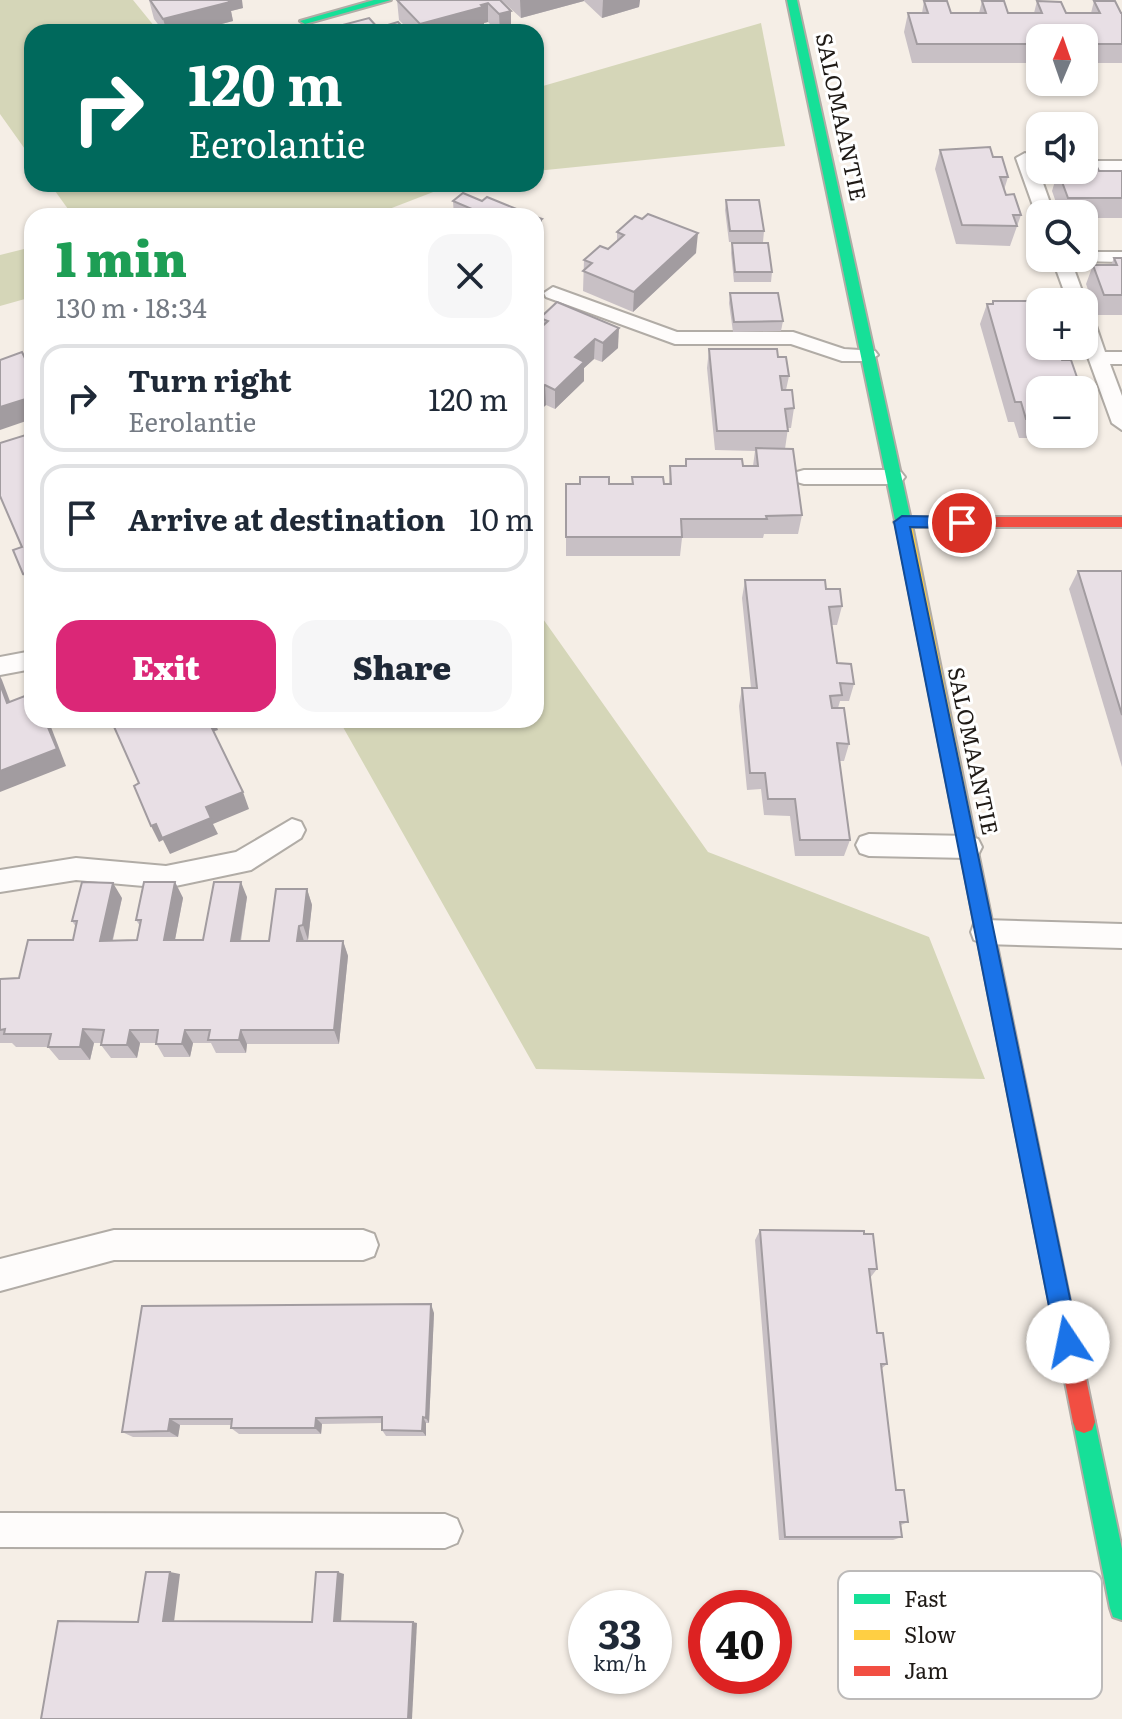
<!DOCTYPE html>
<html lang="en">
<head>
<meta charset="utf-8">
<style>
  body { margin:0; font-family:Literata,serif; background:#f6f6f7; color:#1f2937; height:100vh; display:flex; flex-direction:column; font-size:30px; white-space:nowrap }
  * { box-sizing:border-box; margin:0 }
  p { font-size:26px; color:#747a83 }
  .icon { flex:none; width:44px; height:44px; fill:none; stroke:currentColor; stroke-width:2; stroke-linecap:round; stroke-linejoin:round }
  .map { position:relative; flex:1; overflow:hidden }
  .side { position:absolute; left:24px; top:208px; width:520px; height:520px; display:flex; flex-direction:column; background:#fff; border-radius:24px; box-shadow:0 2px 6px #0004 }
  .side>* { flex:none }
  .guide { position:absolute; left:24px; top:24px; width:520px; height:168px; border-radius:24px; box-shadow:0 2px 6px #0004; background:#00695c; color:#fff; overflow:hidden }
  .needle { width:52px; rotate:2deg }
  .fabs { position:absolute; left:1026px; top:24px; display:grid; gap:16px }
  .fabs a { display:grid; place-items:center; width:72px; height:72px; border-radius:16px; background:#fff; box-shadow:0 2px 6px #0004; font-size:40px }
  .speed { position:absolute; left:568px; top:1590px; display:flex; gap:16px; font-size:40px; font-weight:700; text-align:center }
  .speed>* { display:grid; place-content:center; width:104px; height:104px; border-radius:50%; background:#fff; box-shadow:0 2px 6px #0004; line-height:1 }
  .speed small { font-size:20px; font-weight:400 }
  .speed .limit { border:12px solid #d22; background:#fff; color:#111 }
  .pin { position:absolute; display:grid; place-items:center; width:68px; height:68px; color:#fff; margin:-34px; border:4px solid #fff; border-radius:50%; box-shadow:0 2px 8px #0007 }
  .me { position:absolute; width:88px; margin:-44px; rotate:349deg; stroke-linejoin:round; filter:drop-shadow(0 0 6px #0008) }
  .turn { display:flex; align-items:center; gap:28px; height:168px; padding:0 32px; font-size:36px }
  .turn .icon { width:104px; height:104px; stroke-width:2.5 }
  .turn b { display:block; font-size:56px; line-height:68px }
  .round { display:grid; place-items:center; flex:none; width:84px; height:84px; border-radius:24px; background:#f6f6f7 }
  .headline { display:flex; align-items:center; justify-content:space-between; height:136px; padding:0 32px }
  h1 { font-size:48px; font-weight:800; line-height:60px; color:#1e9e55 }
  .primary-button { display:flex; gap:16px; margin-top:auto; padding:16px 32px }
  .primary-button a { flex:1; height:92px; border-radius:24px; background:#db2777; color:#fff; font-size:32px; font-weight:800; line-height:92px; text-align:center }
  .primary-button a+a { background:#f6f6f7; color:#1f2937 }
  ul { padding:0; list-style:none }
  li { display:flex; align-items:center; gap:24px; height:108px; margin:0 16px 12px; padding:0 16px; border:4px solid #e0e1e3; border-radius:24px }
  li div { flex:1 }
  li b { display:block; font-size:30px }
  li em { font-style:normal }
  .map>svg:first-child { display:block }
  .green { fill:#d5d6b8 }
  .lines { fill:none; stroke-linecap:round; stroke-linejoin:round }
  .lane-casing { stroke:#b1aca6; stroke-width:4 }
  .fast-casing { stroke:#b1aca6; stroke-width:4 }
  .slow-casing { stroke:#b1aca6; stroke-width:4 }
  .jam-casing { stroke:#b1aca6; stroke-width:4 }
  .lane { fill:#fefcfb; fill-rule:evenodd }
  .fast { fill:#16e098; fill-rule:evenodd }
  .slow { fill:#ffcf43; fill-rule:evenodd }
  .jam { fill:#f24e42; fill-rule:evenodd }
  .wall { fill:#c8c0c5 }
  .shaded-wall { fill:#a29ca0 }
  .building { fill:#e8dfe5; stroke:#a29ca0; stroke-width:2 }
  .route { fill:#1a73e8; stroke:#114b97; stroke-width:2 }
  .labels { text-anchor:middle; stroke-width:6; stroke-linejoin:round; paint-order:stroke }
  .street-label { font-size:22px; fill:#1f1a16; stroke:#fff }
  .key { fill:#fff; stroke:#bcbab9; stroke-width:2 }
  .key-label { font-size:22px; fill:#1f1a16 }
</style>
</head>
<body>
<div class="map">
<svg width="1122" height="1719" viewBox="0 0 1122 1719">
  <rect width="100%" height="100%" fill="#f5eee6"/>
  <g class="green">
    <path d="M0,0H133L159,32H32V159L0,114Z"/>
    <path d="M761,23L785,146L536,171V88Z"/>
    <path d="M50,184H454L371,216H73Z"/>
    <path d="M32,247V297L0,306V255Z"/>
    <path d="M536,609L708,852L929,937L985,1079L536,1069L339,720H536Z"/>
  </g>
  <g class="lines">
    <defs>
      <g id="lane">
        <path d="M1025,153L1034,158L1054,214H1040V218L1036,214L1016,158Z"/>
        <path d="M1084,161H1122V171L1079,170H1084Z"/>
        <path d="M1084,252H1122V262L1078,261L1076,258H1084Z"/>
        <path d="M1052,258H1070L1086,302L1084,306V302H1068Z"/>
        <path d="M553,287L677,332H793L844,349L875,351L878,355L868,361H842L791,344H675L546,297L544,293Z"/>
        <path d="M1084,314L1094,320L1105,352H1122V364H1110L1122,396V430L1112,423L1084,346Z"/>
        <path d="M804,470H894L901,472L905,477L901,482L894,484H804L797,482L793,477L797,472Z"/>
        <path d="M32,651V669L0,675V657Z"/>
        <path d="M292,819L301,822L305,830L301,838L251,870L166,888L76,880L0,892V870L76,858L166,866L236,852Z"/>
        <path d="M869,834L969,836L978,839L982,847L978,855L969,858L869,856L860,853L856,845L860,837Z"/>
        <path d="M984,920L1122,924V948L984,944L974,940L971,932L974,924Z"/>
        <path d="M114,1230H363L374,1234L378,1245L374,1256L363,1260H114L0,1291V1259Z"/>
        <path d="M0,1513L445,1514L457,1519L462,1531L457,1543L445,1548L0,1547Z"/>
      </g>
      <g id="fast">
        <path d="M374,0H391L305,24L300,21Z"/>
        <path d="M787,0H797L911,520L903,525L895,520Z"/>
        <path d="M1084,1411L1092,1414L1095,1422L1122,1549V1620L1113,1617L1110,1608L1073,1422L1076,1414Z"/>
      </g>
      <path id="slow" d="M903,515L911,520L993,926L991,932L984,934L977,932L975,926L895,520Z"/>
      <g id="jam">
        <path d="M902,517H1122V527H902L894,522Z"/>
        <path d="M984,918L991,920L993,926L1095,1422L1092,1430L1084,1433L1076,1430L1073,1422L975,926L977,920Z"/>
      </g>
    </defs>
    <use href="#lane" class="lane-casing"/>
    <use href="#fast" class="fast-casing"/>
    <use href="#slow" class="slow-casing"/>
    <use href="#jam" class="jam-casing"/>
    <use href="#lane" class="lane"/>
    <use href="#fast" class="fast"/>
    <use href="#slow" class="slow"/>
    <use href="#jam" class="jam"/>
  </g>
  <g class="wall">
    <path d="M149,0L243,8L231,11L233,21L191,32H164L154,19Z"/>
    <path d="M397,0H500L511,30L498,32L488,22L484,23V26L462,32H411L399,20Z"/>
    <path d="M501,0H640L639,7L602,18L584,1L521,18Z"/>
    <path d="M924,1L951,13H979L982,1L1008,13H1034L1037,1L1066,13H1091L1094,1L1122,13V63H1084V38H1040V63H912L904,32L908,13H922Z"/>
    <path d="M940,150L993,157L1008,177L1004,190L1006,195L1021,215L1010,246L956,244L935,169Z"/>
    <path d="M1076,170L1122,171V218H1084V214H1060L1052,191L1058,171Z"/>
    <path d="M726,200L764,231L763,242H729L725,210Z"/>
    <path d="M453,201H482L534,216H454Z"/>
    <path d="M617,232L696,253L633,312L583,291L584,260L608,249L617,241Z"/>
    <path d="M732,243L772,272L771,282H734L731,253Z"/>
    <path d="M1114,258H1122V315H1097L1086,284L1093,265H1111Z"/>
    <path d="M730,293L783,321L781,331L733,332L729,303Z"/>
    <path d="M993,301L1040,346H1060L1059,350L1062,360L1080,386L1078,390H1040V434H1084V398L1093,419L1084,438H1019L1014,422H1008L980,324L987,304H992Z"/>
    <path d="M540,318L618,348L602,362L594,359L584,368V381L555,409L546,405L536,414V332L540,328Z"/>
    <path d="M709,349L778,357L789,376L786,390L794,408L791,428H788L785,449L802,515L798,534H764L763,538H682L680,556H566V484H632V477L669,484L670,466H685L686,459L753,466L755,451L715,450L707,368Z"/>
    <path d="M1078,571H1122V767L1069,589Z"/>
    <path d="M745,580L826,589L842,606L837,625H831L837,663L854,684L849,701H840L838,708L849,744L844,761H839L850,840L844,856H795L790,816L764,815L761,789L747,790L739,706L742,688H751L742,598Z"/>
    <path d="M175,882L183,898L175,940H203L247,897L241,941H269L307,889L312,905L308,940L304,941H343L348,956L339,1044H247L246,1053H216L211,1043H193L190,1057H164L156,1043H140L137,1058H111L101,1045V1043H94L90,1060H59L48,1047H16L12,1043H0V979L19,978L73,940L76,927L72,921L122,898L113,940H137L140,926L136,920Z"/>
    <path d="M760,1230L864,1234L877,1269L870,1278L877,1333L887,1364L881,1369L896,1490L908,1522L901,1525L902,1537L893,1540H779L755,1240Z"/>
    <path d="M434,1313L429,1423H426V1436H386L382,1430V1423L322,1424L321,1434H239L231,1428V1425H180L178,1437H133L122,1432Z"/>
  </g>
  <g class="shaded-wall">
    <path d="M224,0H242L243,8L231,11L233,21L191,32H167L163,19Z"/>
    <path d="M520,0H584V1L521,18Z"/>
    <path d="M603,0H640L639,7L602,18Z"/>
    <path d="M488,3V22L484,23V26L462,32H420V24Z"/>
    <path d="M511,11V30L500,32L499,14Z"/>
    <path d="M542,219V239L536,244V224Z"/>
    <path d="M698,233L696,253L633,312L634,292Z"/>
    <path d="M619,328L618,348L602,362L603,343Z"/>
    <path d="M595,339L594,359L584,368V381L555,409V390L575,357Z"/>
    <path d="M545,385L546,405L536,414V394Z"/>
    <path d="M32,397V419L0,430V407Z"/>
    <path d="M32,571V592L23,574Z"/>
    <path d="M0,676L2,680L17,720L7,703L0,684Z"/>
    <path d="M45,720H47L51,727L66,766L0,792V771Z"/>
    <path d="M207,720H214L218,730L212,732Z"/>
    <path d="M243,792L249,809L213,824L218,834L170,854L163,840L159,842L151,826L206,807Z"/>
    <path d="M175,882L183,898L172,955L164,940Z"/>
    <path d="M241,882L247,897L238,955L231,941Z"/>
    <path d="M113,883L122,898L109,955L100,941Z"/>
    <path d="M307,889L312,905L308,940L303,925Z"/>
    <path d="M299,926L304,941H297Z"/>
    <path d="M343,941L348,956L339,1044L334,1030Z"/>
    <path d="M83,1029L94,1043L90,1060L80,1047Z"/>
    <path d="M130,1030L140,1043L137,1058L127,1045Z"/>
    <path d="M185,1030L193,1043L190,1057L182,1044Z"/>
    <path d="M241,1030L247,1044L246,1053L239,1040Z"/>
    <path d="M431,1304L434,1313L429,1423L426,1418Z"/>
    <path d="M423,1417L426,1423V1436L422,1431Z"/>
    <path d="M316,1418L322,1424L321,1434L315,1428Z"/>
    <path d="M170,1419L180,1425L178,1437L168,1431Z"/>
    <path d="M170,1572L180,1574L174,1622L163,1621Z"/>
    <path d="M338,1572L344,1574L341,1622L334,1621Z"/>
    <path d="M413,1622L417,1623L412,1719H408Z"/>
  </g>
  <g class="building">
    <path d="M150,0H228L230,2L163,19Z"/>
    <path d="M397,0H500L511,11L499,14L488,3L481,5L483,7L420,24Z"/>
    <path d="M924,1H947L951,13H986L982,1H1004L1008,13H1042L1037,1L1061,2L1066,13H1100L1094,1H1115L1121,13H1122V44H1084V38H1040V44H917L908,13H928Z"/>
    <path d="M369,18L378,28L398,22L407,32H316Z"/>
    <path d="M990,147L993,157H1002L1008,177H1000L1006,195L1014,194L1021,215H1013L1017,226L962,225L940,150Z"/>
    <path d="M1084,165H1096L1099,171H1122V198H1068L1058,171H1080V170H1084Z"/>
    <path d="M463,193L482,201L487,197L534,216H464L472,209L453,201Z"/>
    <path d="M726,200H759L764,231H730Z"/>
    <path d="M443,213L452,216H439Z"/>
    <path d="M648,214L698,233L634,292L583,271L592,263L584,260L600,246L608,249L624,235L617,232L635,216L642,219Z"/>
    <path d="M536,217L542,219L536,224Z"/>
    <path d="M732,243H768L772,272H735Z"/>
    <path d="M1114,258H1122V295H1104L1093,265H1117Z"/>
    <path d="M730,293H778L783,321L734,322Z"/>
    <path d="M993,301H1042L1043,302H1040V346H1057L1062,360H1071L1080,386H1071L1072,390H1040V419H1026L1021,402H1015L987,304H993Z"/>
    <path d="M557,302L619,328L603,343L595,339L575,357L584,362L555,390L545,385L536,394V332L548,321L540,318Z"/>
    <path d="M709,349H777L778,357H786L789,376H780L782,390H792L794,408L785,409L788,431H717Z"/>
    <path d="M22,352L32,373V397L0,407V360Z"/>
    <path d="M1084,398H1086L1093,419H1084Z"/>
    <path d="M32,433V571L23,574L13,550L22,547L0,496V443Z"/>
    <path d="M756,448L793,449L802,515L766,516L767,519H681L682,537H566V484H580V477H609V484H633L632,477H663L664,484H671L670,466H686V459H742L743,466H758Z"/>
    <path d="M1078,571H1122V715Z"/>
    <path d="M745,580H825L826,589H840L842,606L829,607L837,663L851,664L854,684L840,683L842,695L830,696L832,708H844L849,744L837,743L850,840H800L795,799H768L765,773H750L742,688H757Z"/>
    <path d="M0,684L7,703L30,694L32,698V720H45L57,749L0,771Z"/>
    <path d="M111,720H208L243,792L206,807L211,818L162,838L156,824L151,826L134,786L139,783Z"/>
    <path d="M82,882L113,883L100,941L137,940L141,920H136L144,882H175L164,940H203L214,882H241L231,941H269L276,889H307L303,925L299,926L297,941H343L334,1030H241L239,1040H208L210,1030H185L182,1044H156L158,1030H130L127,1045H101L104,1030L83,1029L80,1047H48L51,1034H4L5,1029L0,1030V979L19,978L28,940H73L77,921H72Z"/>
    <path d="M760,1230L864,1231V1234H873L877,1269H869L877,1333H883L887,1364H881L896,1490H904L908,1522H900L902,1537H785Z"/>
    <path d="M431,1304L426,1418L423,1417L422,1431L382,1430V1417L316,1418L315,1428H231L232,1419H170L168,1431L122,1432L142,1306Z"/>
    <path d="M146,1572H170L163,1621L312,1622L316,1572H338L334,1621L413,1622L408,1719H41L58,1621L138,1622Z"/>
  </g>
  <path class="route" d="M902,516L962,517L970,523L962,528L910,527L1079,1342L1076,1350L1068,1353L1060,1350L1056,1342L894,522Z"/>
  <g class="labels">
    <g class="street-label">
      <text transform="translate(841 117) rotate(78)" y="8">SALOMAANTIE</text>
      <text transform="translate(973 751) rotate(78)" y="8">SALOMAANTIE</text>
    </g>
  </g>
  <rect x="838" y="1571" width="264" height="128" rx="12" class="key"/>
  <rect x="854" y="1594" width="36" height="10" fill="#16e098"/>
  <rect x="854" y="1630" width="36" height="10" fill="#ffcf43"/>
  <rect x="854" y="1666" width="36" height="10" fill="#f24e42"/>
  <g class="key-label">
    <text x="904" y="1607">Fast</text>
    <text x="904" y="1643">Slow</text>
    <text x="904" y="1679">Jam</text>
  </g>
</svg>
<div class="fabs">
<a><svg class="needle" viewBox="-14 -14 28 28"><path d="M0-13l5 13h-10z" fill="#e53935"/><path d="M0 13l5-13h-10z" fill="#747a83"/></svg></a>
<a><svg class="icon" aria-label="sound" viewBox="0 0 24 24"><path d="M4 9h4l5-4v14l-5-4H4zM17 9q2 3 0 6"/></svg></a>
<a><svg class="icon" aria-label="search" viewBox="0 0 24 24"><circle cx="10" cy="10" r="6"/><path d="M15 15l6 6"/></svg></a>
<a>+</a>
<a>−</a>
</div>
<div class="speed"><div>33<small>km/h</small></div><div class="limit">40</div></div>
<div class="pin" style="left:962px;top:523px;background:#d93025"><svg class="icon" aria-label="arrive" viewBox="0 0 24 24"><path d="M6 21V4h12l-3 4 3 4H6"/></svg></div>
<svg class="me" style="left:1068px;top:1342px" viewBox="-20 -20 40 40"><circle r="19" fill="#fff"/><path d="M0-13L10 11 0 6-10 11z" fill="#1a73e8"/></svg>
<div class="guide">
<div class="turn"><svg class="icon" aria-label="right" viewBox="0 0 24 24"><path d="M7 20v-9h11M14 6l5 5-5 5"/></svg><div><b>120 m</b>Eerolantie</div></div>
</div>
<section class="side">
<div class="headline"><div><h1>1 min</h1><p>130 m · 18:34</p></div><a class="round"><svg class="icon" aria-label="close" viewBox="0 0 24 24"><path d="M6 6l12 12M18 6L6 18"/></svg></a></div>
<ul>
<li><svg class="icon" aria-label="right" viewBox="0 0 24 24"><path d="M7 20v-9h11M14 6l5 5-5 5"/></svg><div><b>Turn right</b><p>Eerolantie</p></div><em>120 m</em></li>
<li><svg class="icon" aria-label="arrive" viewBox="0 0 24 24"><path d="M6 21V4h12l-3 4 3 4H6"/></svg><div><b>Arrive at destination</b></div><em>10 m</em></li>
</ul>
<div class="primary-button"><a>Exit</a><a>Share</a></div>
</section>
</div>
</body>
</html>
